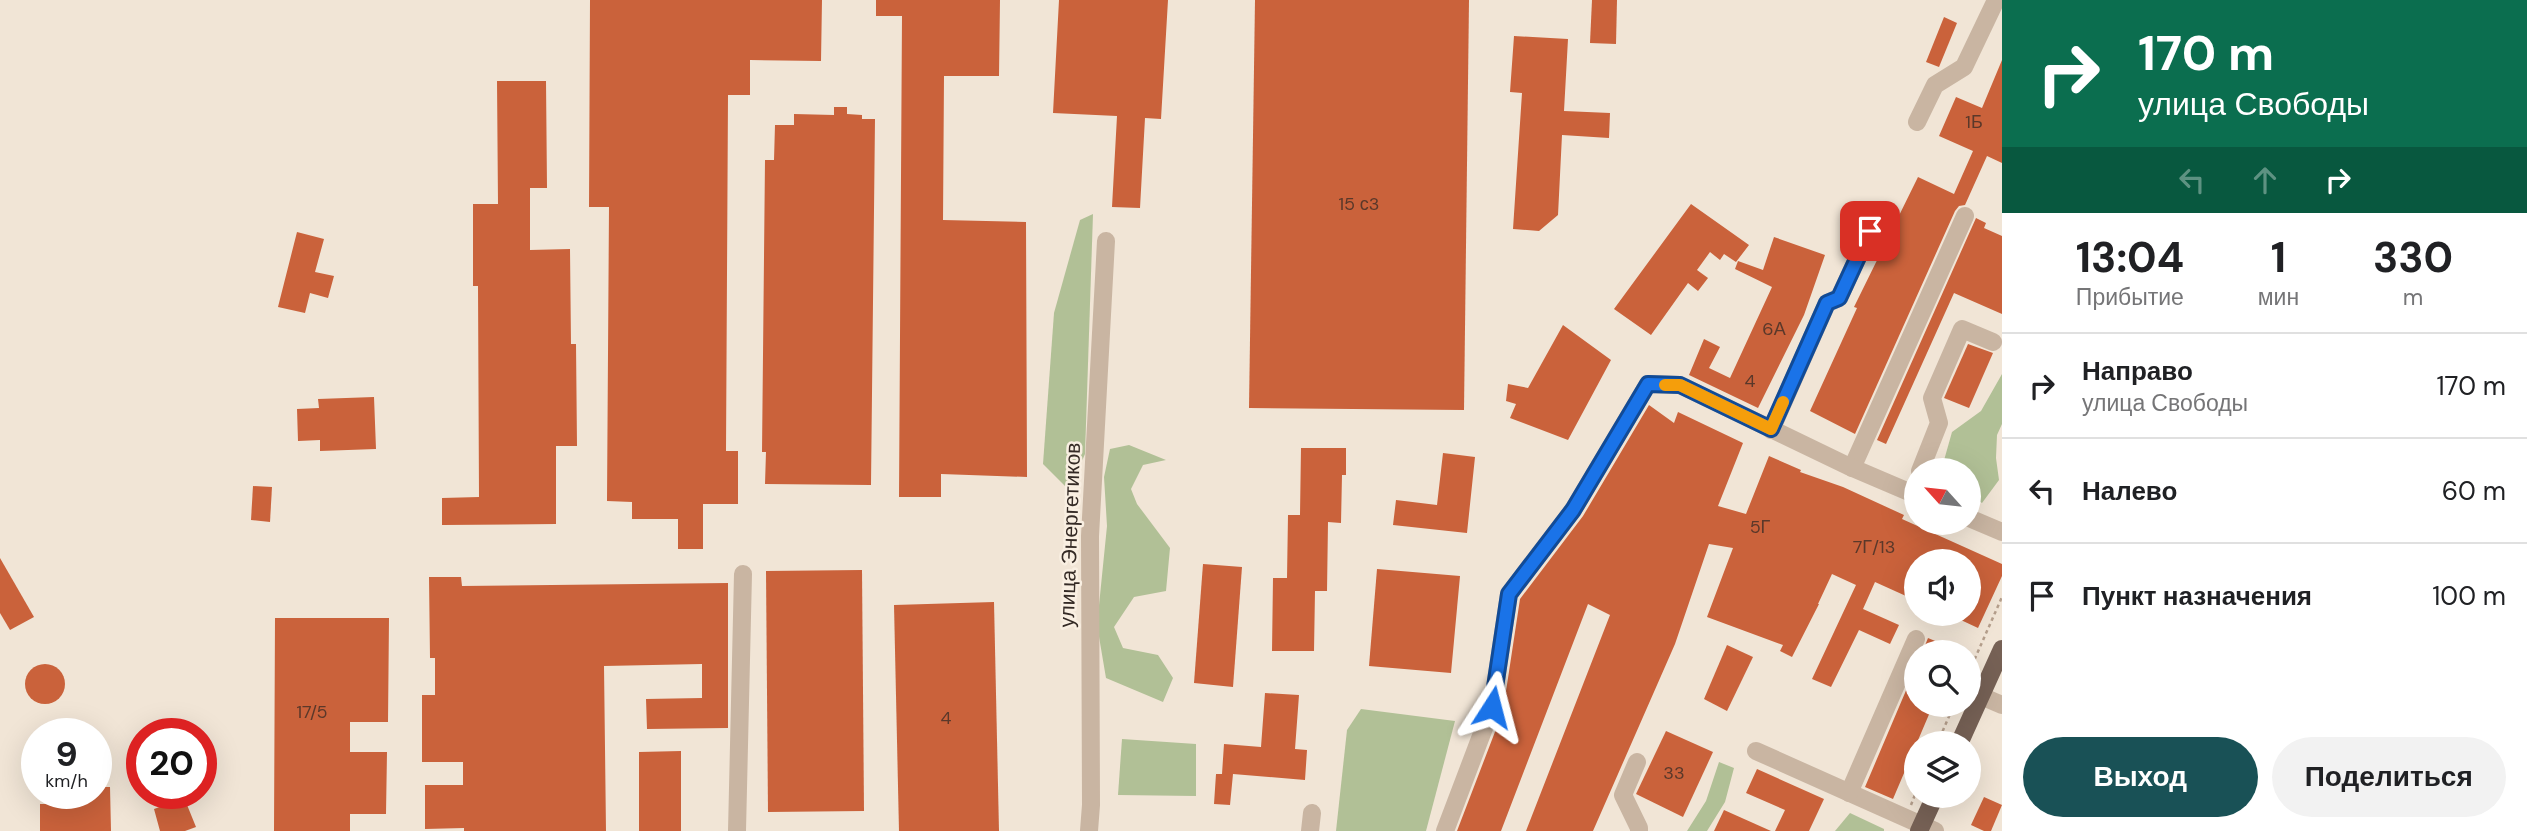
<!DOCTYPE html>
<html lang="ru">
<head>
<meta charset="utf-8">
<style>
  body { margin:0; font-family:"DM Sans",sans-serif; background:#f2f2f2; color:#202124; height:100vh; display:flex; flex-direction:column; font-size:26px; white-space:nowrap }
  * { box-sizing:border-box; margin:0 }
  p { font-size:23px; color:#757577 }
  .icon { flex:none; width:38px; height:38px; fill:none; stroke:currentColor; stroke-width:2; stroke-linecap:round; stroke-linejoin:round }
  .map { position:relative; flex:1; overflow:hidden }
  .side { display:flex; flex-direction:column; background:#fff; width:525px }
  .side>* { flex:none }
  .banner { background:#0b6e4f; color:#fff; overflow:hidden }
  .needle { width:46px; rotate:297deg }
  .controls { position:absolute; left:1904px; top:458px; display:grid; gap:14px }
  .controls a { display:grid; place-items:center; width:77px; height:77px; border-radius:50%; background:#fff; box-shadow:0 7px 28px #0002; font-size:35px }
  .speed { position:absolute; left:21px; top:718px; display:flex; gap:14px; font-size:35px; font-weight:700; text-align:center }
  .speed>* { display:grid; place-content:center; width:91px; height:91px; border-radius:50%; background:#fff; box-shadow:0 7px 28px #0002; line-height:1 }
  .speed small { font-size:18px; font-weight:400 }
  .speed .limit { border:10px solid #d22; background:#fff; color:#111 }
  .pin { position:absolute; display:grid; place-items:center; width:60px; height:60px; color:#fff; margin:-30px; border-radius:14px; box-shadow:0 4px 10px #0006 }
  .me { position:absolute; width:77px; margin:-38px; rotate:9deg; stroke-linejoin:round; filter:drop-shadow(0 0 5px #0008) }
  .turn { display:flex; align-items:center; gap:24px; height:147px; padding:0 21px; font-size:32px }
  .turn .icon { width:91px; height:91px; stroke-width:2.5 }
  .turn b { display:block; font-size:49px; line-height:60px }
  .lanes { display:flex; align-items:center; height:66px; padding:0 21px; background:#0003; justify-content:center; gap:35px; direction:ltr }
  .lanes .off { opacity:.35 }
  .eta { display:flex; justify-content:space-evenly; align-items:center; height:119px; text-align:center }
  .eta b { font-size:42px; font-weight:700; line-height:49px }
  .button { display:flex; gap:14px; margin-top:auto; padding:14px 21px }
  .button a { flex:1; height:80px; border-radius:42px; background:#195156; color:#fff; font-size:28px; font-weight:700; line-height:80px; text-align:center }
  .button a+a { background:#f2f2f2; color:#202124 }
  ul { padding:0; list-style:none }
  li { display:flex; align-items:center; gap:21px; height:105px; padding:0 21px; border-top:2px solid #e0e0e0 }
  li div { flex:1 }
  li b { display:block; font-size:26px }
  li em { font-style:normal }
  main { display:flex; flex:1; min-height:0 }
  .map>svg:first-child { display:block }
  .green { fill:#b1c096 }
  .building { fill:#ca623b }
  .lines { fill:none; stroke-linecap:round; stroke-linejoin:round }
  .path { stroke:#b59f8c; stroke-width:2.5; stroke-dasharray:3.5 3.5; stroke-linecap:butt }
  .minor { stroke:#c9b5a2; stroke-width:18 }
  .major { stroke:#766155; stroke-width:18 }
  .route-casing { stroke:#114b97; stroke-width:18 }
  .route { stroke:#1a73e8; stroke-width:12 }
  .slow { stroke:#f59e0b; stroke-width:12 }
  .labels { text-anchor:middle; stroke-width:5; stroke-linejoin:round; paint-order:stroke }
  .number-label { font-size:18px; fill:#5a382a }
  .street-label { font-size:21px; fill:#342a25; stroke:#f9efe2 }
</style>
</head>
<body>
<main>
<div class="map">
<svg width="2002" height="831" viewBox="0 0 2002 831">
  <rect width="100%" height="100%" fill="#f1e5d6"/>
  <g class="green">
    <path d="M1093,214L1085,454L1069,490L1043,464L1054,313L1080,220Z"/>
    <path d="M2002,374V424L1997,435L1996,458L1999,480L1982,503L1969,495V471H1941L1952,432L1981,411Z"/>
    <path d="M1129,445L1166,460L1143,465L1131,489L1137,504L1170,548L1166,591L1134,597L1114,627L1123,648L1158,655L1173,678L1163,702L1106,678L1097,625L1107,526L1104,477L1110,449Z"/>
    <path d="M1361,709L1455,721L1426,831H1336L1347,730Z"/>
    <path d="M1122,739L1196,744V796L1118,795Z"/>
    <path d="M1719,762L1734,768L1725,802L1707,831H1687L1706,801Z"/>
    <path d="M1850,813L1884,829V831H1835Z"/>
  </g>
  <g class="building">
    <path d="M590,0H822L821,61L750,60V95H728L726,451H738V504H703V549H678V519H632V502L607,501L609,207H589Z"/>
    <path d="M876,0H1000L999,76H944L943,220L1026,222L1027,477L941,474V497H899L902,16H876Z"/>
    <path d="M1059,0H1168L1161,119L1145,118L1140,208L1112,207L1117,116L1053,113Z"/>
    <path d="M1255,0H1469L1464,410L1249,408Z"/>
    <path d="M1592,0H1617L1616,44L1590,43Z"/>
    <path d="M1944,17L1957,23L1939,67L1926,62Z"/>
    <path d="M1514,36L1568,39L1564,111L1610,113L1609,138L1562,135L1558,215L1539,231L1513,229L1522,93L1510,92Z"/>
    <path d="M2002,60V163L1987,156L1965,205L1959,206L1955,211L1855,434L1810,411L1857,308L1854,307L1918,177L1954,194L1973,151L1939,136L1956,97L1982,108Z"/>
    <path d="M497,81H546L547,188H530V250L570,249L571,344H576L577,446H556V524L442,525V498L479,497L478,286H473V204H498Z"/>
    <path d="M834,107H847V114L862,115V119H875L871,485L765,484L766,452H762L765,160H774L775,125H794V114L834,115Z"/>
    <path d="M1691,204L1749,245L1736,262L1724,254L1720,260L1710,252L1697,270L1708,278L1698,291L1688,283L1651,335L1614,309Z"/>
    <path d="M1976,218L1986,223L1984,228L2002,236V314L1954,293L1886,444L1877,440Z"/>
    <path d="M297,232L324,239L315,272L334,276L328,298L310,293L305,313L278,307Z"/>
    <path d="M1774,237L1825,255L1804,315L1758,408L1689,375L1704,339L1720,347L1709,368L1730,378L1772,287L1735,269L1738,261L1763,270Z"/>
    <path d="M1563,325L1611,360L1568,440L1510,418L1516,404L1506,401L1508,384L1528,388Z"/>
    <path d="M1968,344L1993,353L1969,408L1944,398Z"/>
    <path d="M374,397L376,449L320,451V440L298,441L297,409L319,408L318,399Z"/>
    <path d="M1649,405L1674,423L1678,412L1743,443L1718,506L1746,514L1769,456L1801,470L1800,472L1843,487L1904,515L1902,519L2002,564V576L1978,628L1948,614H1969V562H1916V574L1906,596L1875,582L1863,609L1899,625L1890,644L1859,630L1831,687L1812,679L1856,585L1832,574L1818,604H1819L1792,657L1780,651L1783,645L1707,617L1733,548L1709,544L1675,644L1593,831H1526L1610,615L1588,604L1501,831H1457L1503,711L1520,599L1583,516Z"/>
    <path d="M1301,448H1346V475H1342L1341,523L1328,522L1327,591H1315L1314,651H1272L1273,578H1287L1288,515H1300Z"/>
    <path d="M1443,453L1475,457L1467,533L1393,525L1396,500L1437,505Z"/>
    <path d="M253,486L272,487L270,522L251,520Z"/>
    <path d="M0,558L34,617L10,630L0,613Z"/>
    <path d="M1203,564L1242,567L1233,687L1194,683Z"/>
    <path d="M1377,569L1460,576L1451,673L1369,666Z"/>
    <path d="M862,570L864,811L768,812L766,571Z"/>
    <path d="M429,577H461L462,586L728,583V728L647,729L646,699L702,698V664L604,666L606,831H464V828L425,829V785H463V762H422V695H435V658H430Z"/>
    <path d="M994,602L999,831H899L894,605Z"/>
    <path d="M275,618H389L388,722H350V752H387L386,814H350V831H274Z"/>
    <path d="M1928,638L1964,653H1922Z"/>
    <path d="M1727,645L1753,657L1727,711L1704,699Z"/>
    <circle cx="45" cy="684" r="20"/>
    <path d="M1916,667V705H1933L1893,799L1865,787Z"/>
    <path d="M1265,693L1299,695L1295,749L1307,750L1305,780L1233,774L1230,805L1214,804L1216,774H1222L1224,744L1261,747Z"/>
    <path d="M1666,731L1713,752L1683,817L1636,794Z"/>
    <path d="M681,751V831H639V752Z"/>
    <path d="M1757,769L1824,799L1809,831H1775L1785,810L1746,793Z"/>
    <path d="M96,787H110L111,831H40V804H66V793H96Z"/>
    <path d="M183,795L196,827L185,831H160L154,809L171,803L170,799Z"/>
    <path d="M1984,797L2002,805L1991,831H1984L1971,825Z"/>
    <path d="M1724,810L1771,831H1714Z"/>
  </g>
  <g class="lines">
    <g class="path">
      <path d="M1969,672L2002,597"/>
      <path d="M1937,744L1954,705"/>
      <path d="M1911,805L1916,792"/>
    </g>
    <g class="minor">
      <path d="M1917,122L1935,85L1964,67L1996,0"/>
      <path d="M1771,430L1827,303L1839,298L1870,231"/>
      <path d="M1852,468L1965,216"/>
      <path d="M1920,471L1939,423L1932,398L1962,329L1993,342"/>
      <path d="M1969,518L2002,532"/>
      <path d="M1981,696L2002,705"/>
      <path d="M1756,751L1935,831"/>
      <path d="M1637,762L1623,795L1639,828V831"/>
      <path d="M1849,793L1916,639"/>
      <path d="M737,831L743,574"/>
      <path d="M1089,831L1091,805L1090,536L1106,241"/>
      <path d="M1310,831L1312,813"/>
      <path d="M1445,831L1492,707L1509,594L1573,510L1648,384L1680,385L1848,466L1916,495"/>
    </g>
    <g class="major">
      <path d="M1959,744L2002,649"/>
      <path d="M1919,831L1935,796"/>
    </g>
  </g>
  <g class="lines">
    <defs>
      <path id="route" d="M1492,707L1509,594L1573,510L1648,384L1680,385L1771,429L1827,303L1839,298L1870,231"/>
    </defs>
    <use href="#route" class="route-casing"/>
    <use href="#route" class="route"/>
    <path class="slow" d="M1665,385H1680L1771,429L1783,402"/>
  </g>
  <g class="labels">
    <g class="number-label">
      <text x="1974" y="128">1Б</text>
      <text x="1359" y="210">15 с3</text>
      <text x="1774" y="335">6А</text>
      <text x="1750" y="387">4</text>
      <text x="1760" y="533">5Г</text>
      <text x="1874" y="553">7Г/13</text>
      <text x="312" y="718">17/5</text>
      <text x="946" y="724">4</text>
      <text x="1674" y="779">33</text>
    </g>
    <g class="street-label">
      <text transform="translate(1070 535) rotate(-88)" y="7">улица Энергетиков</text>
    </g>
  </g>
</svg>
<div class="controls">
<a><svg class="needle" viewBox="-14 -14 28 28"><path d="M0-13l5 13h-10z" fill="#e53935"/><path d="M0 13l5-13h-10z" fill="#757577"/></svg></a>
<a><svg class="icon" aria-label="sound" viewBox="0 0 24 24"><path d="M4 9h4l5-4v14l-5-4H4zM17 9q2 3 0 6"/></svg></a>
<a><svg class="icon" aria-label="search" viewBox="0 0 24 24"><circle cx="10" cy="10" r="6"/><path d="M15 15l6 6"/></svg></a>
<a><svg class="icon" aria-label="layers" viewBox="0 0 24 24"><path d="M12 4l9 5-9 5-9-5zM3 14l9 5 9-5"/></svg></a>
</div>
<div class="speed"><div>9<small>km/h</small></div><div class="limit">20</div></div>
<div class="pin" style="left:1870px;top:231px;background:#d93025"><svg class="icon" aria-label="arrive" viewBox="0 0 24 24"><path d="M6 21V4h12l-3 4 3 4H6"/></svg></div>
<svg class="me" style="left:1492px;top:707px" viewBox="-20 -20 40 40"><path d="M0-17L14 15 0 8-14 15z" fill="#1a73e8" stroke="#fff" stroke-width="4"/></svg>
</div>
<section class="side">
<div class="banner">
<div class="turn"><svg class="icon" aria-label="right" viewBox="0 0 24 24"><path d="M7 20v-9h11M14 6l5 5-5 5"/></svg><div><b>170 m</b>улица Свободы</div></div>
<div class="lanes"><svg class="icon off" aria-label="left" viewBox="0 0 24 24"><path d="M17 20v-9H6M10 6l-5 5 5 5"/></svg><svg class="icon off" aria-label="ahead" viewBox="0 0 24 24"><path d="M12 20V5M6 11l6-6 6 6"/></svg><svg class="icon" aria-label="right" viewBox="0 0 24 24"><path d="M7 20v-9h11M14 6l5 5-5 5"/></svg></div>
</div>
<div class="eta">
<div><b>13:04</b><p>Прибытие</p></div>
<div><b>1</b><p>мин</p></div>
<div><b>330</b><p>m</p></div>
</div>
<ul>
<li><svg class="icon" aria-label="right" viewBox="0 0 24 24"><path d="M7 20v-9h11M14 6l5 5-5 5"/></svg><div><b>Направо</b><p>улица Свободы</p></div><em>170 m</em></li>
<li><svg class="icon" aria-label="left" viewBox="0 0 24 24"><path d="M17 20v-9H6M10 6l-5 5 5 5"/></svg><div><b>Налево</b></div><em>60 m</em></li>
<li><svg class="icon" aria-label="arrive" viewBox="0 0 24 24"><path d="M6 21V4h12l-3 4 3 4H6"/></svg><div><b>Пункт назначения</b></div><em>100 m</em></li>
</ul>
<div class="button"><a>Выход</a><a>Поделиться</a></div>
</section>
</main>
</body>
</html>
